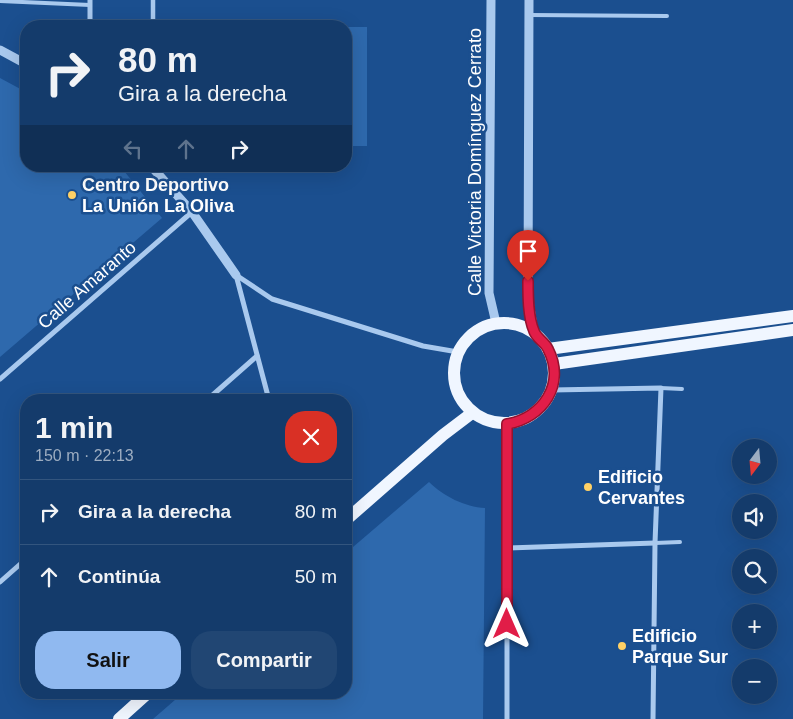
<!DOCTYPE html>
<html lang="es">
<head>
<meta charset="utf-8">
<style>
  body { margin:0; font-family:Helvetica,sans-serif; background:#214673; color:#f1f3f6; height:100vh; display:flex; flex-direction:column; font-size:19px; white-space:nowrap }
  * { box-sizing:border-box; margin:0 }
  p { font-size:16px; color:#9dadc1 }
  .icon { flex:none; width:28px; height:28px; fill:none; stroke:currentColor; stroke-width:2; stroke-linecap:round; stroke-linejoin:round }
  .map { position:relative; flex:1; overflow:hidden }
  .sheet { position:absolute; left:20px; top:394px; width:332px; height:305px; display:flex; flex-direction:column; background:#143b6b; border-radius:20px; box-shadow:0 5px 20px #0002,0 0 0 1px #33557e }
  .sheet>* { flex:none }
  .hud { position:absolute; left:20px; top:20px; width:332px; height:152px; border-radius:20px; box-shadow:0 5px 20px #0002,0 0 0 1px #33557e; background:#143b6b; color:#f1f3f6; overflow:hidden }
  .needle { width:32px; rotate:196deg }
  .tools { position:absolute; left:732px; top:439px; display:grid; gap:10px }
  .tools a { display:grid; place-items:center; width:45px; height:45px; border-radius:50%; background:#143b6b; box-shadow:0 5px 20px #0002,0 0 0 1px #33557e; font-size:25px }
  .pin { position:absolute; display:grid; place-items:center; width:42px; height:42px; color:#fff; margin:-51px -21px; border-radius:50% 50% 50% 0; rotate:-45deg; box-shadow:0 0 5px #0007 }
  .pin .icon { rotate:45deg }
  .me { position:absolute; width:55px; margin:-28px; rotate:0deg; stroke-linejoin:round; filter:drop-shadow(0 0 4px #0008) }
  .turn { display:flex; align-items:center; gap:18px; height:105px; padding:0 15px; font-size:22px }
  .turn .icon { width:65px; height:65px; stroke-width:2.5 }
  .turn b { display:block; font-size:35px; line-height:42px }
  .lanes { display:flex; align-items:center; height:48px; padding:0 15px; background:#0003; justify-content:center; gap:25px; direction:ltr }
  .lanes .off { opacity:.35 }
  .round { display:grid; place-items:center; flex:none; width:52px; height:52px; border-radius:20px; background:#214673 }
  .summary { display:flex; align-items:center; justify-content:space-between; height:85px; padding:0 15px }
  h1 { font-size:30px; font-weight:800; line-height:38px }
  .cta { display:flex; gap:10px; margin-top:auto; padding:10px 15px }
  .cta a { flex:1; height:58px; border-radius:20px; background:#90b9f0; color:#111; font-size:20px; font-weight:800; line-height:58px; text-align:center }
  .cta a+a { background:#214673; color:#f1f3f6 }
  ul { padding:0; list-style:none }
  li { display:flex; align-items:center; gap:15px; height:65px; padding:0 15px; border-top:1px solid #33557e }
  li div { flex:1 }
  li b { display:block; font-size:19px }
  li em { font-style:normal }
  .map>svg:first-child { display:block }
  .green { fill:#2e69ad }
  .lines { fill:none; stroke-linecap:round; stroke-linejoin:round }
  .service { stroke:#a9c9ee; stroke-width:4 }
  .pedestrian { stroke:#a9c9ee; stroke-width:4.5 }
  .minor { stroke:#a9c9ee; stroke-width:5 }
  .tertiary { stroke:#a9c9ee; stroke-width:9 }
  .primary { stroke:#f0f6ff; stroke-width:12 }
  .route-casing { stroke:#92132f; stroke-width:12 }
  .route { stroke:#e11d48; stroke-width:9 }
  .poi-dot { fill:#ffd166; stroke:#1b4f8f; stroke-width:2 }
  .labels { text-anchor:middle; stroke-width:5; stroke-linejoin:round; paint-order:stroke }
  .street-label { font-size:18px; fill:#fff; stroke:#1b4f8f }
  .poi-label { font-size:18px; font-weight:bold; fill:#fff; stroke:#1b4f8f; text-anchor:start }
</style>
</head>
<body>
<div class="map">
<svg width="793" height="719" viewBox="0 0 793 719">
  <rect width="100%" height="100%" fill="#1b4f8f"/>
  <g class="green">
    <rect x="346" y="27" width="21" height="119"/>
    <path d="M0,78L26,92V166H120L162,218L0,357Z"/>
    <path d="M429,482C443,496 465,507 485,508L483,719H153L183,693L346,692V553Z"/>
  </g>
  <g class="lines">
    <g class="service">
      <path d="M0,1L90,5"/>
      <path d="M529,15L667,16"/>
      <path d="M661,388L682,389"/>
      <path d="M655,543L680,542"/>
    </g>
    <path class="pedestrian" d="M153,0V26"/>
    <g class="minor">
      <path d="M90,0V26"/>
      <path d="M236,275L272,299L423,346L458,352"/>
      <path d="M236,275L269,400"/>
      <path d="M0,379L192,212"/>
      <path d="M552,390L661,388L655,543L653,719"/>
      <path d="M207,400L257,356"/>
      <path d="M507,424V719"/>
      <path d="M507,548L655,543"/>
      <path d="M0,582L26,559"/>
    </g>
    <g class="tertiary">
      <path d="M491,0L489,293L496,323"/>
      <path d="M529,0L528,295L534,333"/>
      <path d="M0,50L26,64"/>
      <path d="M151,166L192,212L236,275"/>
    </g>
    <g class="primary">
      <circle cx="504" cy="373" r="50"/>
      <path d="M548,349L793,316"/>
      <path d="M554,364L793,330"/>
      <path d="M346,520L443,435L472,413"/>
      <path d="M119,719L149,692"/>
    </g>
  </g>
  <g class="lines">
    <defs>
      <path id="route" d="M507,624V424C543,418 566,384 548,349C545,342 536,338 534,331C528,317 528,296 528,281"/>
    </defs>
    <use href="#route" class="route-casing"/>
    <use href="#route" class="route"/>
  </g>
  <g class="poi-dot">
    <circle cx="72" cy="195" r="5"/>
    <circle cx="588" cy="487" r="5"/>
    <circle cx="622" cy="646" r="5"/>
  </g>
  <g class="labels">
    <g class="street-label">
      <text transform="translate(475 162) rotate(-90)" y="6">Calle Victoria Domínguez Cerrato</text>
      <text transform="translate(87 285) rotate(-41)" y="6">Calle Amaranto</text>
    </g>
    <g class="poi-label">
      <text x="82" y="191">Centro Deportivo<tspan x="82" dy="21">La Unión La Oliva</tspan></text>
      <text x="598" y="483">Edificio<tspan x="598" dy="21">Cervantes</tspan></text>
      <text x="632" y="642">Edificio<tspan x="632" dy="21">Parque Sur</tspan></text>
    </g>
  </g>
</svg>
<div class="tools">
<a><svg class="needle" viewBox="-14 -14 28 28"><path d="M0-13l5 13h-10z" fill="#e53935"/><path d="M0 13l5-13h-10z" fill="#9dadc1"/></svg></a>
<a><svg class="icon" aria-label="sound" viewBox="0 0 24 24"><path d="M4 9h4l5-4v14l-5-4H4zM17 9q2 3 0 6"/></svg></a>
<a><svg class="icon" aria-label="search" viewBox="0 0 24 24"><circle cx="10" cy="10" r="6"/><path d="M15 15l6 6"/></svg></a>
<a>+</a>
<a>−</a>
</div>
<div class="pin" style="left:528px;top:281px;background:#d93025"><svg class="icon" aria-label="arrive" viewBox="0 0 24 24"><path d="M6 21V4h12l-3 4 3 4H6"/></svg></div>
<svg class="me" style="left:507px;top:624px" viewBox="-20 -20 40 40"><path d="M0-17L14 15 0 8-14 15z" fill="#e11d48" stroke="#fff" stroke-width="4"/></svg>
<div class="hud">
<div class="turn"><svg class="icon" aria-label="right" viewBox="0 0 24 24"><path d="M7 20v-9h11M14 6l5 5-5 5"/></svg><div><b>80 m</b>Gira a la derecha</div></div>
<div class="lanes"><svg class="icon off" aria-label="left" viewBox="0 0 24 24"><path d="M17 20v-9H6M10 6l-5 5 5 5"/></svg><svg class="icon off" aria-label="ahead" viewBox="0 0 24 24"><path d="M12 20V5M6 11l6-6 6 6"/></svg><svg class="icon" aria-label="right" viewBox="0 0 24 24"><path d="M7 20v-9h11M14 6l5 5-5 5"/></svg></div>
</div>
<section class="sheet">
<div class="summary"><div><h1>1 min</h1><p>150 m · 22:13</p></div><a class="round" style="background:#d93025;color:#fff"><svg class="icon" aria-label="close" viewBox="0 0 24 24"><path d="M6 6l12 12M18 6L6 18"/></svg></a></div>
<ul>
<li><svg class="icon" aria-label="right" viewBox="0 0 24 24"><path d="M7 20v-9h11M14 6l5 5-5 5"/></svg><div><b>Gira a la derecha</b></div><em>80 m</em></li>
<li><svg class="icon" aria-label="ahead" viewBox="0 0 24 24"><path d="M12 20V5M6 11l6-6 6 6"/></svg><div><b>Continúa</b></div><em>50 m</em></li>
</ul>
<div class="cta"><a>Salir</a><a>Compartir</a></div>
</section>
</div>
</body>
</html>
